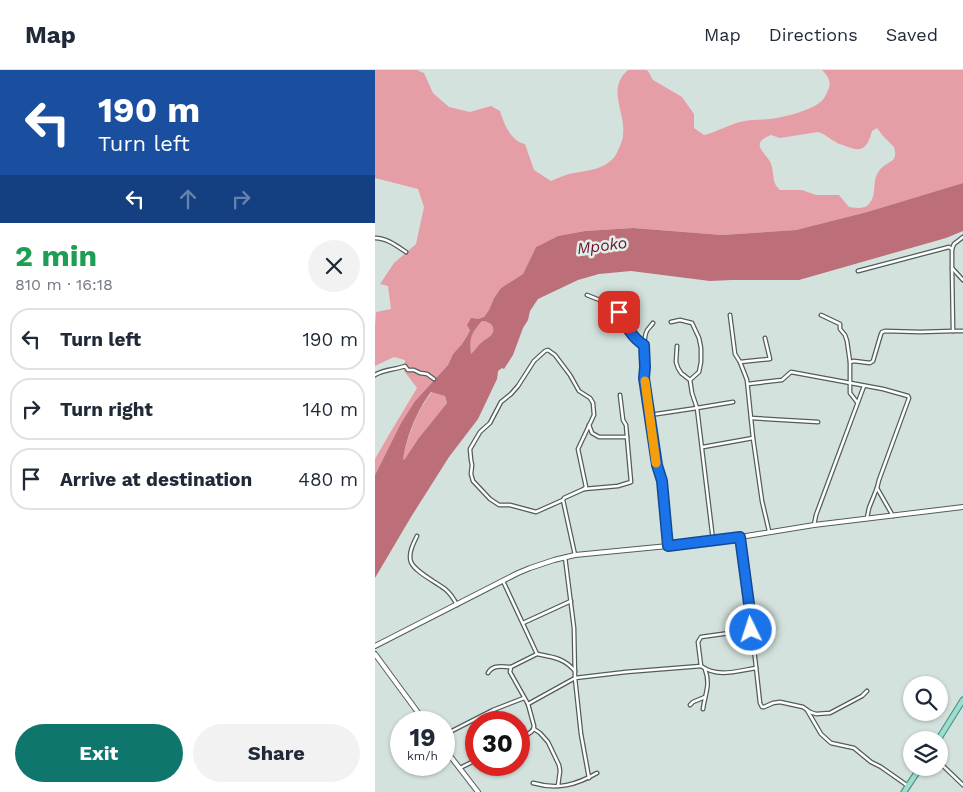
<!DOCTYPE html>
<html lang="en">
<head>
<meta charset="utf-8">
<style>
  body { margin:0; font-family:"Work Sans",sans-serif; background:#f2f2f3; color:#1f2937; height:100vh; display:flex; flex-direction:column; font-size:19px; white-space:nowrap }
  * { box-sizing:border-box; margin:0 }
  p { font-size:16px; color:#747a83 }
  .icon { flex:none; width:28px; height:28px; fill:none; stroke:currentColor; stroke-width:2; stroke-linecap:round; stroke-linejoin:round }
  .map { position:relative; flex:1; overflow:hidden }
  .drawer { display:flex; flex-direction:column; background:#fff; width:375px }
  .drawer>* { flex:none }
  .hud { background:#1a4fa0; color:#fff; overflow:hidden }
  .tools { position:absolute; left:528px; top:606px; display:grid; gap:10px }
  .tools a { display:grid; place-items:center; width:45px; height:45px; border-radius:50%; background:#fff; box-shadow:0 1px 4px #0004; font-size:25px }
  .speed { position:absolute; left:15px; top:641px; display:flex; gap:10px; font-size:25px; font-weight:700; text-align:center }
  .speed>* { display:grid; place-content:center; width:65px; height:65px; border-radius:50%; background:#fff; box-shadow:0 1px 4px #0004; line-height:1 }
  .speed small { font-size:12px; font-weight:400 }
  .speed .limit { border:8px solid #d22; background:#fff; color:#111 }
  .pin { position:absolute; display:grid; place-items:center; width:42px; height:42px; color:#fff; margin:-21px; border-radius:10px; box-shadow:0 2px 8px #0006 }
  .me { position:absolute; width:55px; margin:-28px; rotate:356deg; stroke-linejoin:round; filter:drop-shadow(0 0 4px #0008) }
  .turn { display:flex; align-items:center; gap:18px; height:105px; padding:0 15px; font-size:22px }
  .turn .icon { width:65px; height:65px; stroke-width:2.5 }
  .turn b { display:block; font-size:35px; line-height:42px }
  .lanes { display:flex; align-items:center; height:48px; padding:0 15px; background:#0003; justify-content:center; gap:25px; direction:ltr }
  .lanes .off { opacity:.35 }
  .round { display:grid; place-items:center; flex:none; width:52px; height:52px; border-radius:26px; background:#f2f2f3 }
  .summary { display:flex; align-items:center; justify-content:space-between; height:85px; padding:0 15px }
  h1 { font-size:30px; font-weight:700; line-height:38px; color:#1e9e55 }
  .primary-button { display:flex; gap:10px; margin-top:auto; padding:10px 15px }
  .primary-button a { flex:1; height:58px; border-radius:30px; background:#0f766e; color:#fff; font-size:20px; font-weight:700; line-height:58px; text-align:center }
  .primary-button a+a { background:#f2f2f3; color:#1f2937 }
  ul { padding:0; list-style:none }
  li { display:flex; align-items:center; gap:15px; height:62px; margin:0 10px 8px; padding:0 5px; border:2px solid #e0e1e3; border-radius:20px }
  li div { flex:1 }
  li b { display:block; font-size:19px }
  li em { font-style:normal }
  header { display:flex; align-items:center; gap:30px; box-sizing:border-box; height:70px; padding:0 25px; background:#fff; border-bottom:1px solid #e0e1e3 }
  header strong { font-size:24px }
  nav { display:flex; gap:28px; margin-inline-start:auto; font-size:18px }
  main { display:flex; flex:1; min-height:0 }
  .map>svg:first-child { display:block }
  .green { fill:#e69ea6; fill-rule:evenodd }
  .water { fill:#bc6f79; fill-rule:evenodd }
  .lines { fill:none; stroke-linecap:round; stroke-linejoin:round }
  .minor-casing { stroke:#525d5a; stroke-width:5 }
  .tertiary-casing { stroke:#525d5a; stroke-width:6 }
  .primary-casing { stroke:#509588; stroke-width:7 }
  .minor { stroke:#fff; stroke-width:2.5 }
  .tertiary { stroke:#fff; stroke-width:4 }
  .primary { stroke:#9fddd1; stroke-width:4.5 }
  .route-casing { stroke:#114b97; stroke-width:12 }
  .route { stroke:#1a73e8; stroke-width:9 }
  .slow { stroke:#f59e0b; stroke-width:9 }
  .labels { text-anchor:middle; stroke-width:5; stroke-linejoin:round; paint-order:stroke }
  .water-label { font-size:16px; font-style:italic; fill:#6f0f29; stroke:#e1efeb }
</style>
</head>
<body>
<header>
<strong>Map</strong>
<nav><a>Map</a><a>Directions</a><a>Saved</a></nav>
</header>
<main>
<section class="drawer">
<div class="hud">
<div class="turn"><svg class="icon" aria-label="left" viewBox="0 0 24 24"><path d="M17 20v-9H6M10 6l-5 5 5 5"/></svg><div><b>190 m</b>Turn left</div></div>
<div class="lanes"><svg class="icon" aria-label="left" viewBox="0 0 24 24"><path d="M17 20v-9H6M10 6l-5 5 5 5"/></svg><svg class="icon off" aria-label="ahead" viewBox="0 0 24 24"><path d="M12 20V5M6 11l6-6 6 6"/></svg><svg class="icon off" aria-label="right" viewBox="0 0 24 24"><path d="M7 20v-9h11M14 6l5 5-5 5"/></svg></div>
</div>
<div class="summary"><div><h1>2 min</h1><p>810 m · 16:18</p></div><a class="round"><svg class="icon" aria-label="close" viewBox="0 0 24 24"><path d="M6 6l12 12M18 6L6 18"/></svg></a></div>
<ul>
<li><svg class="icon" aria-label="left" viewBox="0 0 24 24"><path d="M17 20v-9H6M10 6l-5 5 5 5"/></svg><div><b>Turn left</b></div><em>190 m</em></li>
<li><svg class="icon" aria-label="right" viewBox="0 0 24 24"><path d="M7 20v-9h11M14 6l5 5-5 5"/></svg><div><b>Turn right</b></div><em>140 m</em></li>
<li><svg class="icon" aria-label="arrive" viewBox="0 0 24 24"><path d="M6 21V4h12l-3 4 3 4H6"/></svg><div><b>Arrive at destination</b></div><em>480 m</em></li>
</ul>
<div class="primary-button"><a>Exit</a><a>Share</a></div>
</section>
<div class="map">
<svg width="588" height="722" viewBox="0 0 588 722">
  <rect width="100%" height="100%" fill="#d4e2de"/>
  <g class="green">
    <path d="M0,0H42L49,3L58,23L74,37L95,42L116,36L125,41C129,53 135,71 150,74L159,100L176,111C181,109 187,106 194,104C207,101 223,101 234,92C240,88 242,83 245,76C246,73 248,69 248,65C251,42 231,19 253,0H271L273,1L278,10L307,27L319,44V58L329,65C342,62 353,55 365,52C375,49 386,50 396,49C409,47 434,41 444,33C449,30 451,25 453,20C457,12 453,6 447,0H588V113L492,142L421,160L347,165L258,158L210,161L183,166L161,177L148,204L126,218L119,228L114,240L109,247L103,249L95,260L87,274L78,284L73,295L40,331L26,353L0,405V389L12,368L42,318L29,301L30,290L19,287L0,296V256L1,242L16,239L13,216L5,214L19,193L41,174L49,137L43,119L0,108ZM502,58L508,66L519,77C524,94 512,90 504,101C496,111 503,126 493,135C489,139 480,138 474,137L464,125H441L427,120H405C397,113 399,106 397,97C395,84 371,75 396,65L405,68L443,62C451,64 454,69 461,72C461,73 468,75 468,75C486,83 492,80 497,61Z"/>
    <path d="M107,251C118,251 123,260 114,267C112,269 109,270 107,272C103,276 100,281 96,285C94,269 95,263 107,251Z"/>
    <path d="M57,322L70,326L72,333L43,369L30,390H27C33,367 41,341 57,322Z"/>
  </g>
  <path class="water" d="M588,113V161L571,168L424,210H357L335,211L256,201L224,204L203,210L163,229L155,241L153,250L148,258L138,285L129,299L127,298L123,301L122,309L103,349L74,387L36,447L0,508V405L26,353L40,331L73,295L78,284L87,274L93,264L95,260L92,255L96,248L103,249L109,247L114,240L119,228L126,218L148,204L161,177L183,166L210,161L258,158L347,165L421,160L492,142ZM107,251C117,251 123,260 114,267C112,269 109,270 107,272C103,275 100,281 96,284C94,269 96,263 107,251ZM56,322L70,326L72,333L43,369L30,389L28,390C31,368 42,340 56,322Z"/>
  <g class="lines">
    <defs>
      <g id="minor">
        <path d="M588,167L579,174L577,179V198L588,210"/>
        <path d="M0,168C12,168 22,176 31,182"/>
        <path d="M577,198L578,261H588"/>
        <path d="M483,201L574,177L577,179"/>
        <path d="M212,225L227,231L235,229L237,230C248,245 252,265 269,275"/>
        <path d="M355,245L360,284L365,292L372,310L378,368L387,431L394,461"/>
        <path d="M446,245L465,254V259L470,265L472,271L475,292V323L482,332"/>
        <path d="M296,252L305,250L317,253L324,268L326,278V292L324,302L315,310"/>
        <path d="M278,253C276,256 272,259 271,263C267,274 271,295 269,309L282,395L287,411L293,476"/>
        <path d="M302,276L301,292L303,298L306,303L315,310L317,323L322,338L338,470"/>
        <path d="M365,292L395,289L390,268"/>
        <path d="M475,292L479,291L495,293L498,291L506,264L507,262L510,261L545,262L578,261"/>
        <path d="M0,305C9,299 20,300 30,296L33,300H39L45,303L52,304L59,309"/>
        <path d="M373,314L407,310L416,302L508,319L533,326L534,328L504,410L502,418L518,446"/>
        <path d="M275,345L322,338L358,332"/>
        <path d="M376,348L443,352"/>
        <path d="M214,355L217,363L224,367H252"/>
        <path d="M328,377L378,368"/>
        <path d="M209,419L243,416L256,412L252,367L251,355L248,350L245,325"/>
        <path d="M188,430L189,428L209,419L211,417L203,379L219,345L218,333L215,328L204,321L195,305L180,285L173,280L170,281L159,291L143,316L136,324L126,332L115,353L105,362L95,379L96,390L97,395L96,404L98,411L115,429L124,435H135L161,442L188,430L200,485"/>
        <path d="M492,448L494,438L502,418"/>
        <path d="M439,455L441,445L489,316"/>
        <path d="M42,466C38,474 33,484 36,492C40,502 61,512 70,519C75,523 79,529 82,535"/>
        <path d="M365,467C373,522 379,578 385,633L387,637H389L398,633L405,632L428,637L435,642L441,644L455,643L487,626L492,621"/>
        <path d="M190,487L199,558L200,608L206,664L214,708"/>
        <path d="M128,511L162,584L136,597L135,602L153,634L159,656C159,663 150,665 144,669"/>
        <path d="M148,553L196,531"/>
        <path d="M162,584C178,587 189,588 200,601"/>
        <path d="M326,596C343,608 362,601 381,598"/>
        <path d="M113,603C118,594 127,597 136,597"/>
        <path d="M153,634L200,608L251,602L326,596L323,572L326,567L376,560"/>
        <path d="M315,635L318,632L330,627"/>
        <path d="M328,639C330,623 336,615 330,599"/>
        <path d="M432,640L446,664L456,673L479,678L496,692L506,697L533,716"/>
        <path d="M159,659L165,663L173,672L184,695L185,701L183,716"/>
        <path d="M69,665L118,640L149,628"/>
        <path d="M564,692L588,715"/>
        <path d="M85,698L101,690"/>
        <path d="M158,713C183,720 201,715 222,703"/>
      </g>
      <g id="tertiary">
        <path d="M0,576L143,503L155,498L179,490L200,485L293,476L365,467L439,455L588,437"/>
        <path d="M0,584L50,652"/>
        <path d="M69,678L103,722"/>
      </g>
      <g id="primary">
        <path d="M563,670L588,630"/>
        <path d="M529,722L545,698"/>
      </g>
    </defs>
    <use href="#minor" class="minor-casing"/>
    <use href="#tertiary" class="tertiary-casing"/>
    <use href="#primary" class="primary-casing"/>
    <use href="#minor" class="minor"/>
    <use href="#tertiary" class="tertiary"/>
    <use href="#primary" class="primary"/>
  </g>
  <g class="lines">
    <defs>
      <path id="route" d="M244,242C250,254 257,268 269,275L270,297L269,308L282,395L287,411L293,476L365,467L374,534L376,560"/>
    </defs>
    <use href="#route" class="route-casing"/>
    <use href="#route" class="route"/>
    <path class="slow" d="M270,311L281,393"/>
  </g>
  <g class="labels">
    <g class="water-label">
      <text transform="translate(227 175) rotate(-7)" y="6">Mpoko</text>
    </g>
  </g>
</svg>
<div class="tools">
<a><svg class="icon" aria-label="search" viewBox="0 0 24 24"><circle cx="10" cy="10" r="6"/><path d="M15 15l6 6"/></svg></a>
<a><svg class="icon" aria-label="layers" viewBox="0 0 24 24"><path d="M12 4l9 5-9 5-9-5zM3 14l9 5 9-5"/></svg></a>
</div>
<div class="speed"><div>19<small>km/h</small></div><div class="limit">30</div></div>
<div class="pin" style="left:244px;top:242px;background:#d93025"><svg class="icon" aria-label="arrive" viewBox="0 0 24 24"><path d="M6 21V4h12l-3 4 3 4H6"/></svg></div>
<svg class="me" style="left:376px;top:560px" viewBox="-20 -20 40 40"><circle r="17" fill="#1a73e8" stroke="#fff" stroke-width="3"/><path d="M0-11L8 9 0 5-8 9z" fill="#fff"/></svg>
</div>
</main>
</body>
</html>
